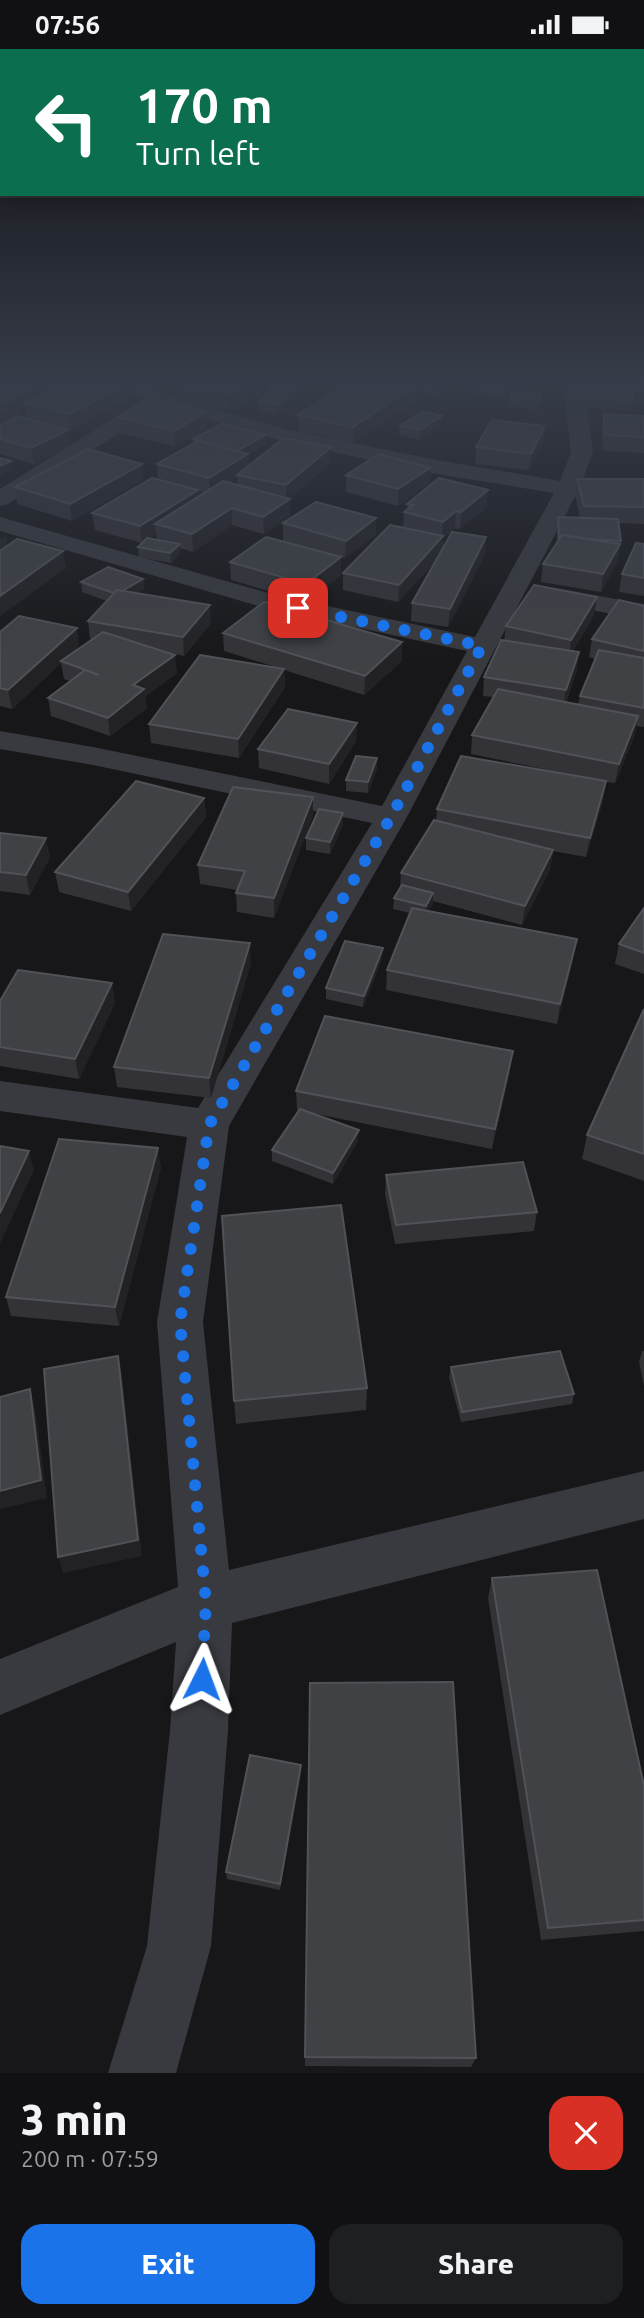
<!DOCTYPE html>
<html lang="en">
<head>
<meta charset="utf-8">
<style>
  body { margin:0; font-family:Ubuntu,sans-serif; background:#1e1f21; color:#f1f3f6; height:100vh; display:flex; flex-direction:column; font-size:26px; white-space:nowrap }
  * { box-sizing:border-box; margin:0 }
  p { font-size:23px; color:#9c9da0 }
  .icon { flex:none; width:38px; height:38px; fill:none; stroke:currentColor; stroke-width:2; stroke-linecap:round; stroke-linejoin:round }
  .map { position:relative; height:2024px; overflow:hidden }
  .sheet { display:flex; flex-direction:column; background:#111113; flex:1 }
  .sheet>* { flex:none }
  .banner { position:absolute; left:0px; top:0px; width:644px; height:147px; box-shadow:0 4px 18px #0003,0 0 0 2px #303133; background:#0b6e4f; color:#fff; overflow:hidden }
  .pin { position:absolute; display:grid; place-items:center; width:60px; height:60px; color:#fff; margin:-30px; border-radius:14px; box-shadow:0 4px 10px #0006 }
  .me { position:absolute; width:77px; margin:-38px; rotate:3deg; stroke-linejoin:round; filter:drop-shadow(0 0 5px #0008) }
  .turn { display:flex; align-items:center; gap:24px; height:147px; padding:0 21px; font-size:32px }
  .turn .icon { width:91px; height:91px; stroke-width:2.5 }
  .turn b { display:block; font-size:49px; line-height:60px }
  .round { display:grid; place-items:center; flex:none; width:74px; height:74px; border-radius:21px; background:#1e1f21 }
  .overview { display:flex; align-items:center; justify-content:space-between; height:119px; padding:0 21px }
  h1 { font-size:42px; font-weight:800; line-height:52px }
  .action { display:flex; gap:14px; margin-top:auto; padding:14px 21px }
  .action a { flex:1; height:80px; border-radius:21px; background:#1a73e8; color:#fff; font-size:28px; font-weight:800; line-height:80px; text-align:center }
  .action a+a { background:#1e1f21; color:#f1f3f6 }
  .status { display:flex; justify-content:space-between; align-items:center; height:49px; padding:0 35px; background:#111113; direction:ltr }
  .status svg { height:19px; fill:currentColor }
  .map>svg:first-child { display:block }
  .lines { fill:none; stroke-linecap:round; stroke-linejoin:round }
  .street { fill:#383a3f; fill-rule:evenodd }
  .wall { fill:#333337; fill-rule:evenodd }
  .shaded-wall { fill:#222225 }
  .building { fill:#3f4145; stroke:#505257; stroke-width:2 }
  .route { stroke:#1a73e8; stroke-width:12; stroke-dasharray:0 21.6 }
</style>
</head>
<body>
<div class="status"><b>07:56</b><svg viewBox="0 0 49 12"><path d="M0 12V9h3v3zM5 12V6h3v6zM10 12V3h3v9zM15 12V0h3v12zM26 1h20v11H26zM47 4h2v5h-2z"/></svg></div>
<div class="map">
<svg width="644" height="2024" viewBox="0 0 644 2024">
  <rect width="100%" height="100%" fill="#171719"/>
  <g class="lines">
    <g class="street">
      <path d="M101,332C123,332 155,331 171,347L289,381L437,411L560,432L571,403L563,332H583L593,403L579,440L407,768L229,1077L203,1273L229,1521L644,1422V1470L232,1574L228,1681L211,1897L176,2024H108L147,1897L170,1681L176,1593L0,1666V1610L178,1538L157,1273L187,1088L0,1062V1032L198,1059L372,774L93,716L0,700V682L93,698L382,757L467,602L262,558L0,482V468L275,546L475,588L554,444L437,425L286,393L161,357L8,455L0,457V440L146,349L104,336Z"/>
      <path d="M585,332H644V343L595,338Z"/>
      <path d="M543,537L644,555V571L534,550L530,545L534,540Z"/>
    </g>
  </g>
  <g class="wall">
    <path d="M0,332H131L132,341L129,342L130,349L72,381L45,374L68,381L70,397L34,415L0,405ZM25,359L26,369L5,373L4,370L6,371Z"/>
    <path d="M181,332H271L262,337V342L230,362L177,350L176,335Z"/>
    <path d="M353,332H452L451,338L439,347L418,343V350L353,394L299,382L298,366Z"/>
    <path d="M455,332H523V334L501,349L455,340Z"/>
    <path d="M643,332H644V352H640Z"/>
    <path d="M584,334L633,352L631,361L582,358Z"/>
    <path d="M268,340L300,346L288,353V357L276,365L259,361L258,352L268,346Z"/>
    <path d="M541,346L538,360L510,357L511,348Z"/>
    <path d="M604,365L644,367V404L603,402L602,381Z"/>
    <path d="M118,368L207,379L175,397L119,384Z"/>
    <path d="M441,376L419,391L399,386L400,377Z"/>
    <path d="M545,377L543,393L529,421L475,415L476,398Z"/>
    <path d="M193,390L265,396L248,405L249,417L331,414L290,449V466L264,485L232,476L193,503L180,499V505L171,514L139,508L138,498L142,494L95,481L92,464L158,430L157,415L193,395ZM237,428L238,436L229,434ZM199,442L205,444L199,448ZM156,485L157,491L149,490Z"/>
    <path d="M430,419L429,435L398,457L346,443V426Z"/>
    <path d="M577,430H644V475L619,474L621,492L617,513L601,543L541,533L543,515L557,494V477L558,468L580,469L575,446Z"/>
    <path d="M143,431L72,472L17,455L15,438Z"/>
    <path d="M407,455L487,458L460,480L455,479L443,489V500L485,505L448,578L411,572L412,554L437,510L398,553L343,541V524L403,479L404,463L407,461Z"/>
    <path d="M376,469V486L345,509L283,492V474Z"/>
    <path d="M644,495V547L619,543L622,525Z"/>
    <path d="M230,513L341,526L306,553L231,531Z"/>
    <path d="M143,530L144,540L137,544L211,574L184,607L171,604L177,624L145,648L147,659L110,687L51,667L48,649L70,632L64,630L61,614L12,660L0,657V583L79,597L72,604L92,590H90L88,572L107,552L82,543L81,533Z"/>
    <path d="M644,557V678L636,677L635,686L615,734L606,733L603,752L586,808L553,802L550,821L522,876L433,852V855L428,862L573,910L557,975L386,941L387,921L410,864L393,860L394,849L400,839L401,824L436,772L437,760L602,732L471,705L472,686L493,648L483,647L484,628L504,592L506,577L594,566L573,602L577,621L566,653L578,655L580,647L596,610L589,608L592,590Z"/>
    <path d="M223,584L402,612L364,646L284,621L285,638L239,709L151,694L149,675L279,619L224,602Z"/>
    <path d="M356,692L329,735L259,719L258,700Z"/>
    <path d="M377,720L368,744L346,742V731Z"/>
    <path d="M313,748V767L274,869L237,863L236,844L237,841L200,835L198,816Z"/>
    <path d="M204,749L206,768L131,862L59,843L55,823Z"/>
    <path d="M343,775L330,805L306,801V789Z"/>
    <path d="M0,784L50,808L30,846L0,842Z"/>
    <path d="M644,859V925L615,915L619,895Z"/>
    <path d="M382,910L363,958L326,950V939Z"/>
    <path d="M251,914L211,1049L117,1038L114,1018Z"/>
    <path d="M0,952L115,954L79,1030L0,1017Z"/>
    <path d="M644,960V1132L582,1110L587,1086Z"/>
    <path d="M510,1022L492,1100L311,1064L358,1092L333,1135L272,1112V1101L298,1062L297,1061L296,1042Z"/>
    <path d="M161,1118L119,1277L11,1267L6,1248Z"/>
    <path d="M386,1126L537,1163L534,1182L395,1195L385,1145Z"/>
    <path d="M642,1302H644V1337L639,1313Z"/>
    <path d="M451,1318L574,1345L572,1355L461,1373L449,1328Z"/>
    <path d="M367,1339L366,1361L236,1375L234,1352Z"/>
    <path d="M492,1529L644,1737V1882L541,1891L488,1549Z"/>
    <path d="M301,1716V1724L280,1841L227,1830L226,1823Z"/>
    <path d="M305,2008L476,2009L471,2018L305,2017Z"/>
  </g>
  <g class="shaded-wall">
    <path d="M42,332H63L64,335L24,354L25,359L6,371L4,355Z"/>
    <path d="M131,332L132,341L129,342L130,349L72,381L70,365Z"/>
    <path d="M253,332H271L262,337V342L230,362L229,346Z"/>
    <path d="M448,332H452L451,338L439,347V338Z"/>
    <path d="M514,332H523V334L501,349L502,340Z"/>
    <path d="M418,335V350L353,394V378Z"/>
    <path d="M300,337V346L288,353V357L276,365V356L288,348V344Z"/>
    <path d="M3,362L6,378L0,381V364Z"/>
    <path d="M206,363L207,379L175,397L174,382Z"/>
    <path d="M442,367L441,376L419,391L420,381Z"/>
    <path d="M545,377L543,393L529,421L531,405Z"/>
    <path d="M68,381L70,397L34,415L31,399Z"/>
    <path d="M265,386V396L248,405L249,421L237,426V428L210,445L209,429L237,402Z"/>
    <path d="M331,398V414L287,452L290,450V466L264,485L263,468L286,452V436Z"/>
    <path d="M11,412L12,421L0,427V417Z"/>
    <path d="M142,415L143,431L72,472L70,455Z"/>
    <path d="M430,419L429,435L398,457V440Z"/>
    <path d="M198,441L200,457L155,475L156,485L142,494L140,477Z"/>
    <path d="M488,441L487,458L460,480L461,463Z"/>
    <path d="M232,459V476L193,503L192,485Z"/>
    <path d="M456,462L455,479L443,489L442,504L398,553L399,536L442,488L443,473Z"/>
    <path d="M376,469V486L345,509L346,492Z"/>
    <path d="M6,487L9,504L0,510V490Z"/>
    <path d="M486,488L485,505L448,578L450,560Z"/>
    <path d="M180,495V505L171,514L170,504Z"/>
    <path d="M620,495L617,513L601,543L603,525Z"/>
    <path d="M63,502L66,519L0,567V547Z"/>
    <path d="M341,508V526L306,553V535Z"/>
    <path d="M143,530L144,540L117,556L116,545Z"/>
    <path d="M597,548L594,566L569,609L571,591Z"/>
    <path d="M210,556L211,574L184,607L183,588Z"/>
    <path d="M77,579L79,597L63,612H61V614L12,660L8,641Z"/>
    <path d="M402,593V612L364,646L365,627Z"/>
    <path d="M579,603L577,621L563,659L566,641Z"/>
    <path d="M175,606L177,624L145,648L147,659L110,687L108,669L133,636Z"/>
    <path d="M284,620L285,638L239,709L238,690Z"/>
    <path d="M638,667L635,686L615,734L619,715Z"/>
    <path d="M357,674L356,692L329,735V715Z"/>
    <path d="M377,709V720L368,744V733Z"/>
    <path d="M606,732L603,752L586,808L590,789Z"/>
    <path d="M313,748V767L274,869V849Z"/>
    <path d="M204,749L206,768L131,862L128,843Z"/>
    <path d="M343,764V775L330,805V793Z"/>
    <path d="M46,789L50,808L30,846L26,826Z"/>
    <path d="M553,801L550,821L522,876L525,857Z"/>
    <path d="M433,844V855L425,868L426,857Z"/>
    <path d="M577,890L573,910L557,975L560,955Z"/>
    <path d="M250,894L251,914L211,1049L209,1029Z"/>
    <path d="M383,899L382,910L363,958L364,947Z"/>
    <path d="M112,934L115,954L79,1030L75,1010Z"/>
    <path d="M513,1002L510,1022L492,1100L495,1080Z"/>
    <path d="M359,1081L358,1092L333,1135V1124Z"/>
    <path d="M158,1099L161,1118L119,1277L115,1258Z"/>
    <path d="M29,1102L34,1121L0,1195V1164Z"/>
    <path d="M118,1307L122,1326L142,1507L63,1524L58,1508Z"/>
    <path d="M30,1340L35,1359L47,1449L0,1460V1442Z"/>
    <path d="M301,1716V1724L280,1841V1835Z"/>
  </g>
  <g class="building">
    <path d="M0,332H42L4,355L0,354Z"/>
    <path d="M67,332H121L128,334L70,365L24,354Z"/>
    <path d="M181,332H253L229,346L176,335Z"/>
    <path d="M353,332H403L418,335L353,378L298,366Z"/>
    <path d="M409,332H448L439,338Z"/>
    <path d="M461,332H514L502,340Z"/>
    <path d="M643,332H644V343H641Z"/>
    <path d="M280,333L300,337L288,344L268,340Z"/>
    <path d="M584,334L633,337V352L583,349Z"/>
    <path d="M513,343L541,346L540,351L511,348Z"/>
    <path d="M271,345L288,348L276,356L258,352Z"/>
    <path d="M151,350L206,363L174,382L118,368Z"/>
    <path d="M423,362L442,367L420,381L400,377Z"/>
    <path d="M604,365L644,367V388L605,386Z"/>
    <path d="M18,367L68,381L31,399L0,390V376Z"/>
    <path d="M492,371L545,377L531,405L476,398Z"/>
    <path d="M221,375L265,386L237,402L193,390Z"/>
    <path d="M284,389L331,398L286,436L237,426Z"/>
    <path d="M198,392L248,405L209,429L157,415Z"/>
    <path d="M88,400L142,415L70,455L15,438Z"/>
    <path d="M379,405L430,419L398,440L346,426Z"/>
    <path d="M0,409L11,412L0,417Z"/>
    <path d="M152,429L198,441L140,477L92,464Z"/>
    <path d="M439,429L488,441L461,463L456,462L443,473L404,463L413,456L407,455Z"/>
    <path d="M577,430H644V458L584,457Z"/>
    <path d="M223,432L290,450L263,468L232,459L192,485L155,475Z"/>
    <path d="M316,453L376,469L346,492L283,474Z"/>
    <path d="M558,468L618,470L621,492L588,490L562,486L560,489H559Z"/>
    <path d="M390,476L443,487L399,536L343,524Z"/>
    <path d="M452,483L486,488L450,560L412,554Z"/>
    <path d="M562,486L620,495L603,525L543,515Z"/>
    <path d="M266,488L341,508L306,535L230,513Z"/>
    <path d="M147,489L180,495L170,504L138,498Z"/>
    <path d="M17,490L63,502L0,547V502Z"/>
    <path d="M636,494L644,495V529L622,525Z"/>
    <path d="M108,518L143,530L122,542L117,541L114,544L81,533Z"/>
    <path d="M534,536L597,548L571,591L506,577Z"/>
    <path d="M117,541L210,556L183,588L88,572Z"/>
    <path d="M619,551L644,557V602L592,590Z"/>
    <path d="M264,553L402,593L365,627L223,584Z"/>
    <path d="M19,567L77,579L8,641L0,639V583Z"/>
    <path d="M103,583L175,606L133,636L144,640L108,669L48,649L85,621L99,626L61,612Z"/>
    <path d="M501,591L579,603L566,641L484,628Z"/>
    <path d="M599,601L644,609V659L580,647Z"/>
    <path d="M200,606L284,620L238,690L149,675Z"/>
    <path d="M498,640L638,667L619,715L472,686Z"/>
    <path d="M288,660L357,674L329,715L258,700Z"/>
    <path d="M356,707L377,709L368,733L346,731Z"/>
    <path d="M461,707L606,732L590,789L437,760Z"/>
    <path d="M136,732L204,749L128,843L55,823Z"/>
    <path d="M233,738L313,748L274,849L236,844L245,822L198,816Z"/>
    <path d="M319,760L343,764L330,793L306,789Z"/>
    <path d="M434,771L553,801L525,857L401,824Z"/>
    <path d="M0,784L46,789L26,826L0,823Z"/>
    <path d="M402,836L433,844L426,857L394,849Z"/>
    <path d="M412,859L577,890L560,955L387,921Z"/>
    <path d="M644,859V904L619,895Z"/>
    <path d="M163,885L250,894L209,1029L114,1018Z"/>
    <path d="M345,892L383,899L364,947L326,939Z"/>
    <path d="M18,921L112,934L75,1010L0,998V952Z"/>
    <path d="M644,960V1105L587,1086Z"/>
    <path d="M325,967L513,1002L495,1080L296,1042Z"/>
    <path d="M300,1060L359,1081L333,1124L272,1101Z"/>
    <path d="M59,1090L158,1099L115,1258L6,1248Z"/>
    <path d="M0,1097L29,1102L0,1164Z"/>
    <path d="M523,1113L537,1163L396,1176L386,1126Z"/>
    <path d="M341,1156L367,1339L234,1352L222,1167Z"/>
    <path d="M560,1302L574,1345L462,1363L451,1318Z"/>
    <path d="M118,1307L138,1491L58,1508L44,1320Z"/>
    <path d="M30,1340L41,1431L0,1442V1348Z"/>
    <path d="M597,1521L644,1737V1871L548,1879L492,1529Z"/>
    <path d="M453,1633L476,2009L305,2008L310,1634Z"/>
    <path d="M250,1706L301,1716L280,1835L226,1823Z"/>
  </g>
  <linearGradient id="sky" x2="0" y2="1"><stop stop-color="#0d0d0e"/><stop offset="0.54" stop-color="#363c49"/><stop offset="1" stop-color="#363c49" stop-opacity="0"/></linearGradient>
  <rect width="644" height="615" fill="url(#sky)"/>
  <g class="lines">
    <path class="route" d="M202,1630L206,1554L180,1273L209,1076L391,768L482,597L298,559"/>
  </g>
</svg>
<div class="pin" style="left:298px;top:559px;background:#d93025"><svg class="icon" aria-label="arrive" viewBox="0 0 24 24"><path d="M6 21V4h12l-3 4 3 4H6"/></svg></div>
<svg class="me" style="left:202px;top:1630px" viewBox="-20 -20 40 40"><path d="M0-17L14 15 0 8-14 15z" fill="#1a73e8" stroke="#fff" stroke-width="4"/></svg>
<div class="banner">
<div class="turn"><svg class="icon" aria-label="left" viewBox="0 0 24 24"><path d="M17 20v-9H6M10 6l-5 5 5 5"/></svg><div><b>170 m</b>Turn left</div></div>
</div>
</div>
<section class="sheet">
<div class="overview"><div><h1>3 min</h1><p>200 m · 07:59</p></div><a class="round" style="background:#d93025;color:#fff"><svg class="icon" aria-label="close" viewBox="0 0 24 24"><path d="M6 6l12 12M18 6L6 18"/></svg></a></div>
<div class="action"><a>Exit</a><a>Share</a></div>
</section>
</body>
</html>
